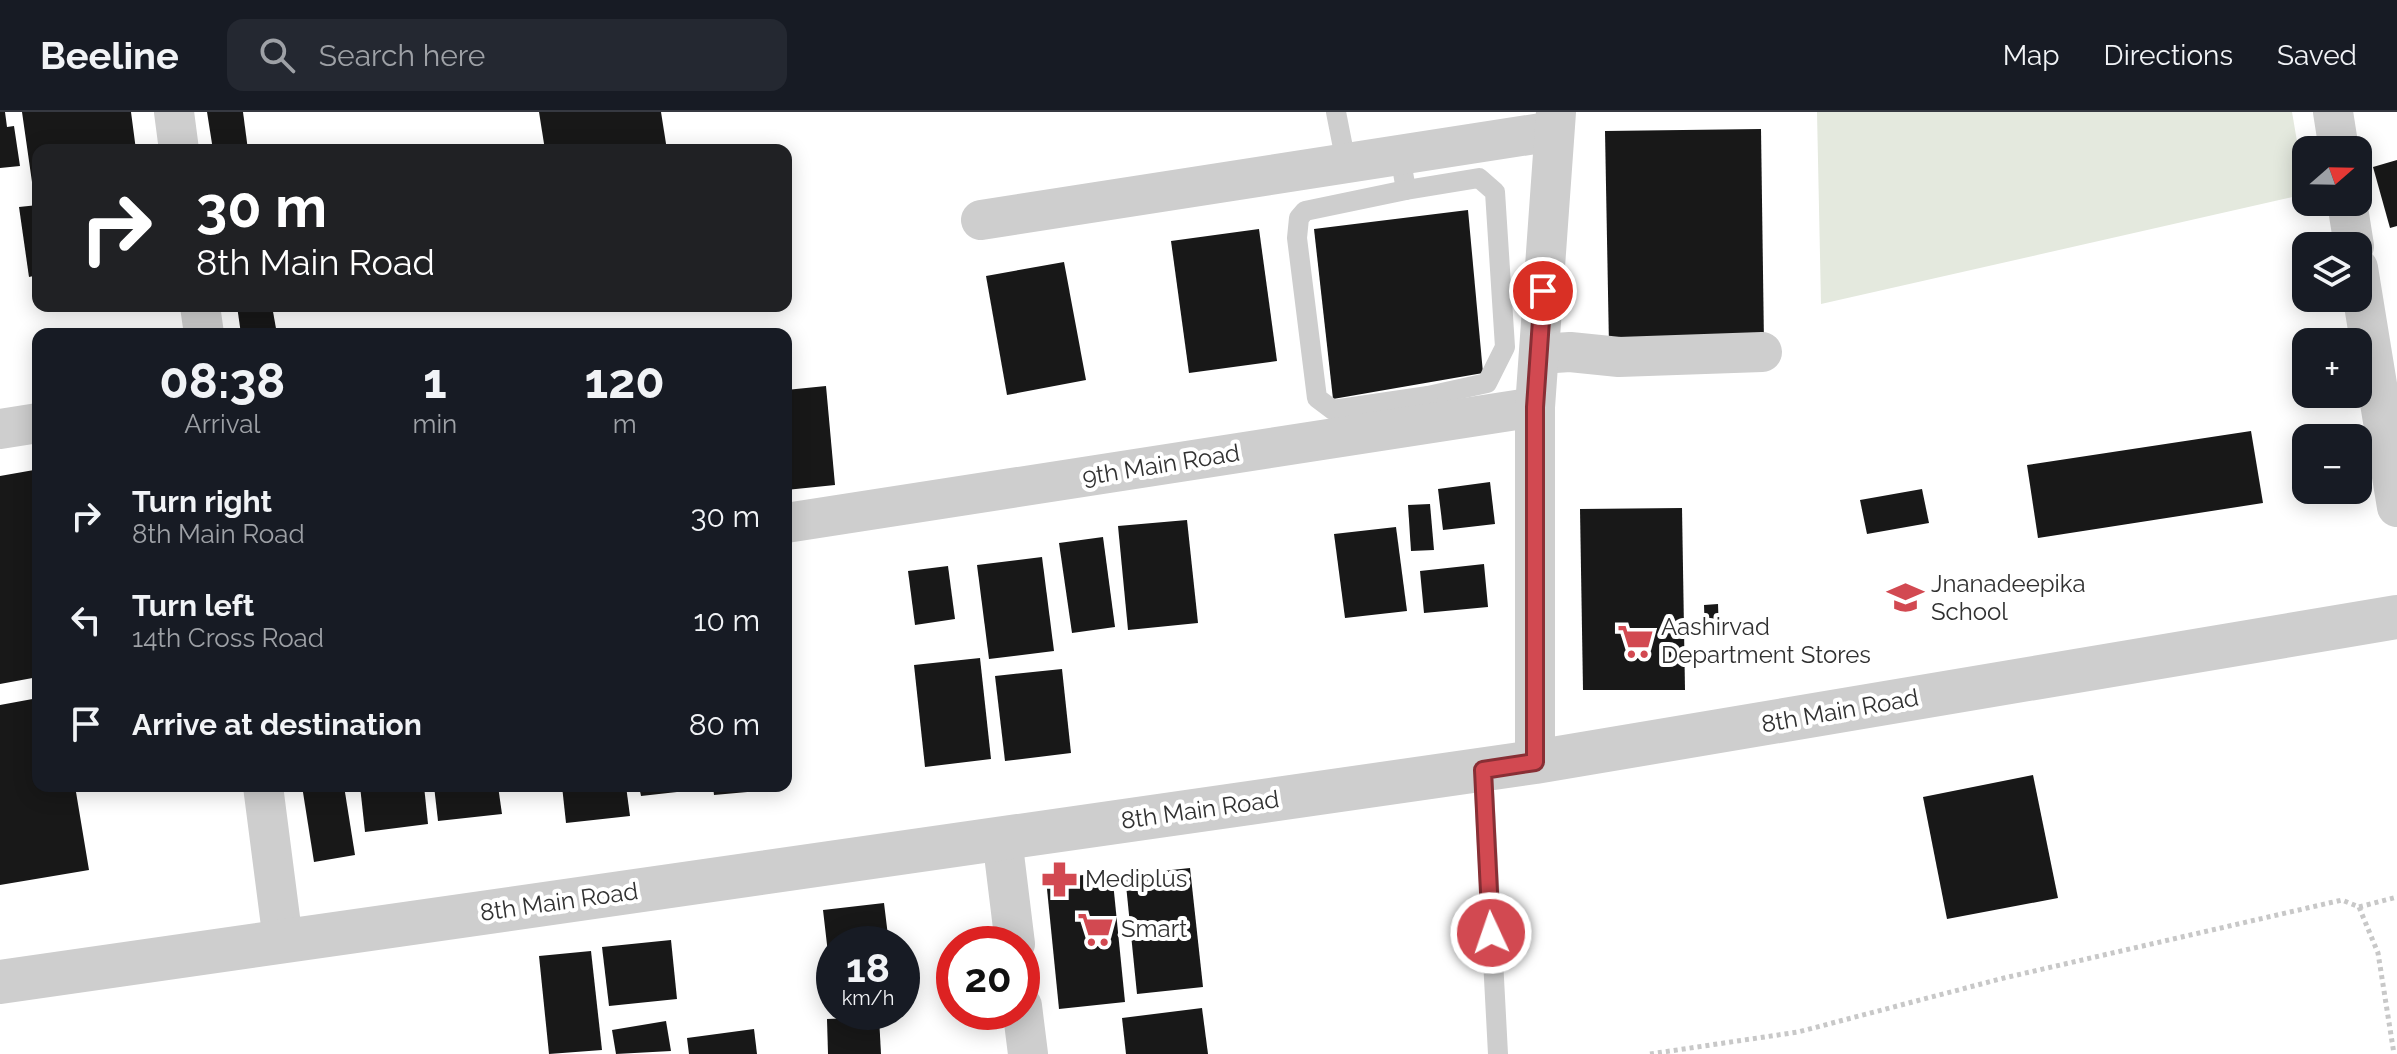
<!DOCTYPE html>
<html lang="en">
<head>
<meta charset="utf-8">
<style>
  body { margin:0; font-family:Raleway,sans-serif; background:#242831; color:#f1f3f6; height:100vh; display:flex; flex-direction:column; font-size:30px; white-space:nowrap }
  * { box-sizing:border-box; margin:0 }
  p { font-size:26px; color:#9ea1a6 }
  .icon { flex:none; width:44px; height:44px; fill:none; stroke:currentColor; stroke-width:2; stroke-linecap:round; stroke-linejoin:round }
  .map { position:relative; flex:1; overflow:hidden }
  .side { position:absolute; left:32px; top:216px; width:760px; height:464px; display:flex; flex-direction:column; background:#171b24; border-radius:16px; box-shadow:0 4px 20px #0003 }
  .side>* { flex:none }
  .guide { position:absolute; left:32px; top:32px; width:760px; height:168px; border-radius:16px; box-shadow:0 4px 20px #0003; background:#202124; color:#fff; overflow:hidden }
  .needle { width:52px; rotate:70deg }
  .buttons { position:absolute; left:2292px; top:24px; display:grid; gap:16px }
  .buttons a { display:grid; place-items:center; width:80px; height:80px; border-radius:16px; background:#171b24; box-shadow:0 4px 20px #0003; font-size:40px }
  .speed { position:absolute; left:816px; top:814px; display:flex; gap:16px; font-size:40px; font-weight:700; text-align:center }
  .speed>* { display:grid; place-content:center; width:104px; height:104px; border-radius:50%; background:#171b24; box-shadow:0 4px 20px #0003; line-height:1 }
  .speed small { font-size:20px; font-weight:400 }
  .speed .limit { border:12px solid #d22; background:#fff; color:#111 }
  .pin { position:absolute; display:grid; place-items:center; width:68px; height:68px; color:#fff; margin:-34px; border:4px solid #fff; border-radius:50%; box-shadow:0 2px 8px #0007 }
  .me { position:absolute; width:88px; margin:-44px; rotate:357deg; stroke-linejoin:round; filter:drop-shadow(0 0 6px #0008) }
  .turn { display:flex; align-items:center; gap:28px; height:168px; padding:0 32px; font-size:36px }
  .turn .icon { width:104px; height:104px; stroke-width:2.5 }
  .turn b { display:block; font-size:56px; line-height:68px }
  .eta { display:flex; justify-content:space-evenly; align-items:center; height:136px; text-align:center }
  .eta b { font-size:48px; font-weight:700; line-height:56px }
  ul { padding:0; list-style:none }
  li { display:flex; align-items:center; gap:24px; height:104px; padding:0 32px }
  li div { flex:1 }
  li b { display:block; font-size:30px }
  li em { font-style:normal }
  header { display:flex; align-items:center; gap:48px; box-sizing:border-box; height:112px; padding:0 40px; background:#171b24; border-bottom:2px solid #363941 }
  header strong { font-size:38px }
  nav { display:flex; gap:44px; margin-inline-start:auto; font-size:28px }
  .search { width:560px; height:72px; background:#242831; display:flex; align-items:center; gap:20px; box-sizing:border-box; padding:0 28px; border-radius:16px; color:#9ea1a6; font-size:30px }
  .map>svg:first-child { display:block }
  .green { fill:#e4e9de }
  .building { fill:#181818 }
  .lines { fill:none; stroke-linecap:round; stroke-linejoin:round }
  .path { stroke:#c8c8c8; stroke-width:5; stroke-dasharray:4 4; stroke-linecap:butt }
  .service { stroke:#cecece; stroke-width:20 }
  .minor { stroke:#cecece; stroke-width:40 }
  .tertiary { stroke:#cecece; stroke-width:44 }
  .route-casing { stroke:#882f35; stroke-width:20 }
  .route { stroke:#d24951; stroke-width:14 }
  .labels { text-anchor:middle; stroke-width:8; stroke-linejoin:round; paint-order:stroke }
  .street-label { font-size:24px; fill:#313131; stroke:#fff }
  .poi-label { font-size:24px; fill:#313131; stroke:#fff; text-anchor:start }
</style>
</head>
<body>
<header>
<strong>Beeline</strong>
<div class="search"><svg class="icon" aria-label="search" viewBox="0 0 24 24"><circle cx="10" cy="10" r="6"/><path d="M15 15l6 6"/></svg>Search here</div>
<nav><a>Map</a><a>Directions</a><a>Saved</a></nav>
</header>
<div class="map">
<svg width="2397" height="942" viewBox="0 0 2397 942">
  <rect width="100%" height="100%" fill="#fff"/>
  <path class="green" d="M1817,0H2292L2306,82L1821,192Z"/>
  <g class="building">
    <path d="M0,0H5L7,15L14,14L20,54L0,56Z"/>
    <path d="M22,0H131L136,38H38V83L34,84Z"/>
    <path d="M207,0H243L248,38H213Z"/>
    <path d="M539,0H661L667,38H545Z"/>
    <path d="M1761,17L1764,232L1609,234L1605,19Z"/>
    <path d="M2397,48V114L2390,116L2373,55Z"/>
    <path d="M38,93V163L29,165L19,95Z"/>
    <path d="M1468,98L1483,261L1333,287L1314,117Z"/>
    <path d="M1259,117L1277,249L1189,261L1171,129Z"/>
    <path d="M1064,150L1086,268L1007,283L986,164Z"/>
    <path d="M237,194H272L277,222H241Z"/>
    <path d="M826,274L835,373L786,378V278Z"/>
    <path d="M2251,319L2263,391L2038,426L2027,353Z"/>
    <path d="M34,358L38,383V565L0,572V364Z"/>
    <path d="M1490,370L1495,412L1443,418L1438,377Z"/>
    <path d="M1922,377L1929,411L1867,422L1860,388Z"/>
    <path d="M1430,392L1434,438L1411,439L1408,393Z"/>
    <path d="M1682,396L1685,578H1583L1580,397Z"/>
    <path d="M1187,408L1198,511L1128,518L1118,414Z"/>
    <path d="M1396,415L1407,499L1345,506L1334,422Z"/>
    <path d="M1103,425L1115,515L1072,521L1059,431Z"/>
    <path d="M1042,445L1054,539L989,547L977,453Z"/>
    <path d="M1484,452L1488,495L1424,501L1420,459Z"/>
    <path d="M948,454L955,507L915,513L908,459Z"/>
    <path d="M1718,492L1719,521H1705L1704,493Z"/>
    <path d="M980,546L991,647L925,655L914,553Z"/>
    <path d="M1062,557L1071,641L1005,649L995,564Z"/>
    <path d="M38,586V674H75L89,758L0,773V593Z"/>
    <path d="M2033,663L2058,786L1947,807L1923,685Z"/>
    <path d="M302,674H344L355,743L314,750Z"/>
    <path d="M360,674H424L428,712L365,720Z"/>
    <path d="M434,674H498L502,702L438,709Z"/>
    <path d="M562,674H626L630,704L566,711Z"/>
    <path d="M639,674H704V677L641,684Z"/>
    <path d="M713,674H780V677L714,683Z"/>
    <path d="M1190,756L1203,875L1137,882L1125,763Z"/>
    <path d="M1112,760L1125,890L1059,897L1046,767Z"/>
    <path d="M884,791L889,832H834V849L829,850L823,798Z"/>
    <path d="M671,828L677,887L609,894L602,835Z"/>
    <path d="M591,839L602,938L549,942L539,844Z"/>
    <path d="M1202,896L1208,942H1126L1122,906Z"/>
    <path d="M879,905L881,942H828L827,907Z"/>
    <path d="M666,909L671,939L616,942L612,918Z"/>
    <path d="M754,917L757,942H689L687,926Z"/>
  </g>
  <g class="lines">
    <g class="path">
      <path d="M2359,795L2397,785"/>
      <path d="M1650,942L1798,920L2004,866L2342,788L2359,795L2378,841L2394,942"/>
    </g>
    <g class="service">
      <path d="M1336,0L1346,51"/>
      <path d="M1400,43L1406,78L1479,66L1495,80L1505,235L1487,271L1428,284L1432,311"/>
      <path d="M1406,78L1305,99L1299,106L1297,126L1317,286L1333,298L1428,284"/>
      <path d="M1483,658L1498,942"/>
    </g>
    <g class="minor">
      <path d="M174,0L179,38"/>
      <path d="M2333,0L2339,38"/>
      <path d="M2347,90L2354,134"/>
      <path d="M981,108L1554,19"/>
      <path d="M2358,156L2397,395"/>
      <path d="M200,194L204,222"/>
      <path d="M1539,242L1570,240L1619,245L1762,240"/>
      <path d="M0,317L38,311"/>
      <path d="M786,411L1535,295"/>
      <path d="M1535,650V295L1556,0"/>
      <path d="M263,674L283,829"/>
      <path d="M1002,726L1015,832"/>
      <path d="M1022,894L1028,942"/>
    </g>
    <path class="tertiary" d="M0,870L1535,650L2397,505"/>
  </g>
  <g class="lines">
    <defs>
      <path id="route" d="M1491,821L1483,658L1535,650V295L1543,179"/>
    </defs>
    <use href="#route" class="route-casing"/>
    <use href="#route" class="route"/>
  </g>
  <defs>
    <symbol id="school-bare" viewBox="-9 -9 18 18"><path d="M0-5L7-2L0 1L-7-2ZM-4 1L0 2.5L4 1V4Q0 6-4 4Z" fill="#d24951" stroke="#fff" stroke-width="2.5" paint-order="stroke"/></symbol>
    <symbol id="supermarket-bare" viewBox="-9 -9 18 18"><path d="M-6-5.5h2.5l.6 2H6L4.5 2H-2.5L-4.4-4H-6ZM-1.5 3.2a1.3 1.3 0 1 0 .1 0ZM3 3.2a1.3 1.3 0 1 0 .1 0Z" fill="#d24951" stroke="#fff" stroke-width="2.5" paint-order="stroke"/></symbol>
    <symbol id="pharmacy-bare" viewBox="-9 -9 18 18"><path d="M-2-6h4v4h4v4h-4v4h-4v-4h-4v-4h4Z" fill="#d24951" stroke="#fff" stroke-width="2.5" paint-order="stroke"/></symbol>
  </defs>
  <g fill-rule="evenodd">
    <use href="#school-bare" x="1880" y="460" width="51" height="51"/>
    <use href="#supermarket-bare" x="1610" y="504" width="51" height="51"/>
    <use href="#pharmacy-bare" x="1034" y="742" width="51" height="51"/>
    <use href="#supermarket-bare" x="1070" y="792" width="51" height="51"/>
  </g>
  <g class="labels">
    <g class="street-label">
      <text transform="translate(1161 353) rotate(-9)" y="8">9th Main Road</text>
      <text transform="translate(1840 599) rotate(-10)" y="8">8th Main Road</text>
      <text transform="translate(1200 698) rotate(-8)" y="8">8th Main Road</text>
      <text transform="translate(559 790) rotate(-8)" y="8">8th Main Road</text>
    </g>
    <g class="poi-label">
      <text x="1931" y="480">Jnanadeepika<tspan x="1931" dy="28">School</tspan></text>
      <text x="1661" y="523">Aashirvad<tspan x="1661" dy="28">Department Stores</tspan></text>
      <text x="1085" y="775">Mediplus</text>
      <text x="1121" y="825">Smart</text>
    </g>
  </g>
</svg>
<div class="buttons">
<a><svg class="needle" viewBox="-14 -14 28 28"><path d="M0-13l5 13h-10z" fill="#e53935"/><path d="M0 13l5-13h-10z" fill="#9ea1a6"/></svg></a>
<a><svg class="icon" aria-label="layers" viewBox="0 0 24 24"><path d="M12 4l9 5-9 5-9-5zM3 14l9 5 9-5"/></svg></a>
<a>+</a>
<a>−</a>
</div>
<div class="speed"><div>18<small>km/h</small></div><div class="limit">20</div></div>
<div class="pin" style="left:1543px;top:179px;background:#d93025"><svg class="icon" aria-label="arrive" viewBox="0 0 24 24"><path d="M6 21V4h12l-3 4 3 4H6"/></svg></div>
<svg class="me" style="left:1491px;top:821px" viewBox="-20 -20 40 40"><circle r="17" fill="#d24951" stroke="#fff" stroke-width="3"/><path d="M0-11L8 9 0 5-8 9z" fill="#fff"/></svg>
<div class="guide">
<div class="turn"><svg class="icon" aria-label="right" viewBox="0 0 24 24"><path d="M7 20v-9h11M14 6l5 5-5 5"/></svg><div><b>30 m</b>8th Main Road</div></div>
</div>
<section class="side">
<div class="eta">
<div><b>08:38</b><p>Arrival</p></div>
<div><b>1</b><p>min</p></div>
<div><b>120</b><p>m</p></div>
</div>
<ul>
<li><svg class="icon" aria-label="right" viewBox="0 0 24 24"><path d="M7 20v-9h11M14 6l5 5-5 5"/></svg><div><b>Turn right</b><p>8th Main Road</p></div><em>30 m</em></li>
<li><svg class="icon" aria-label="left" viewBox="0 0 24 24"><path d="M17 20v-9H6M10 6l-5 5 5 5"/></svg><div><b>Turn left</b><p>14th Cross Road</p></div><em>10 m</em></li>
<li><svg class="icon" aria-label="arrive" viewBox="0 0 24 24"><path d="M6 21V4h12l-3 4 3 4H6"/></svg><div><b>Arrive at destination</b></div><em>80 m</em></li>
</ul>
</section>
</div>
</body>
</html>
